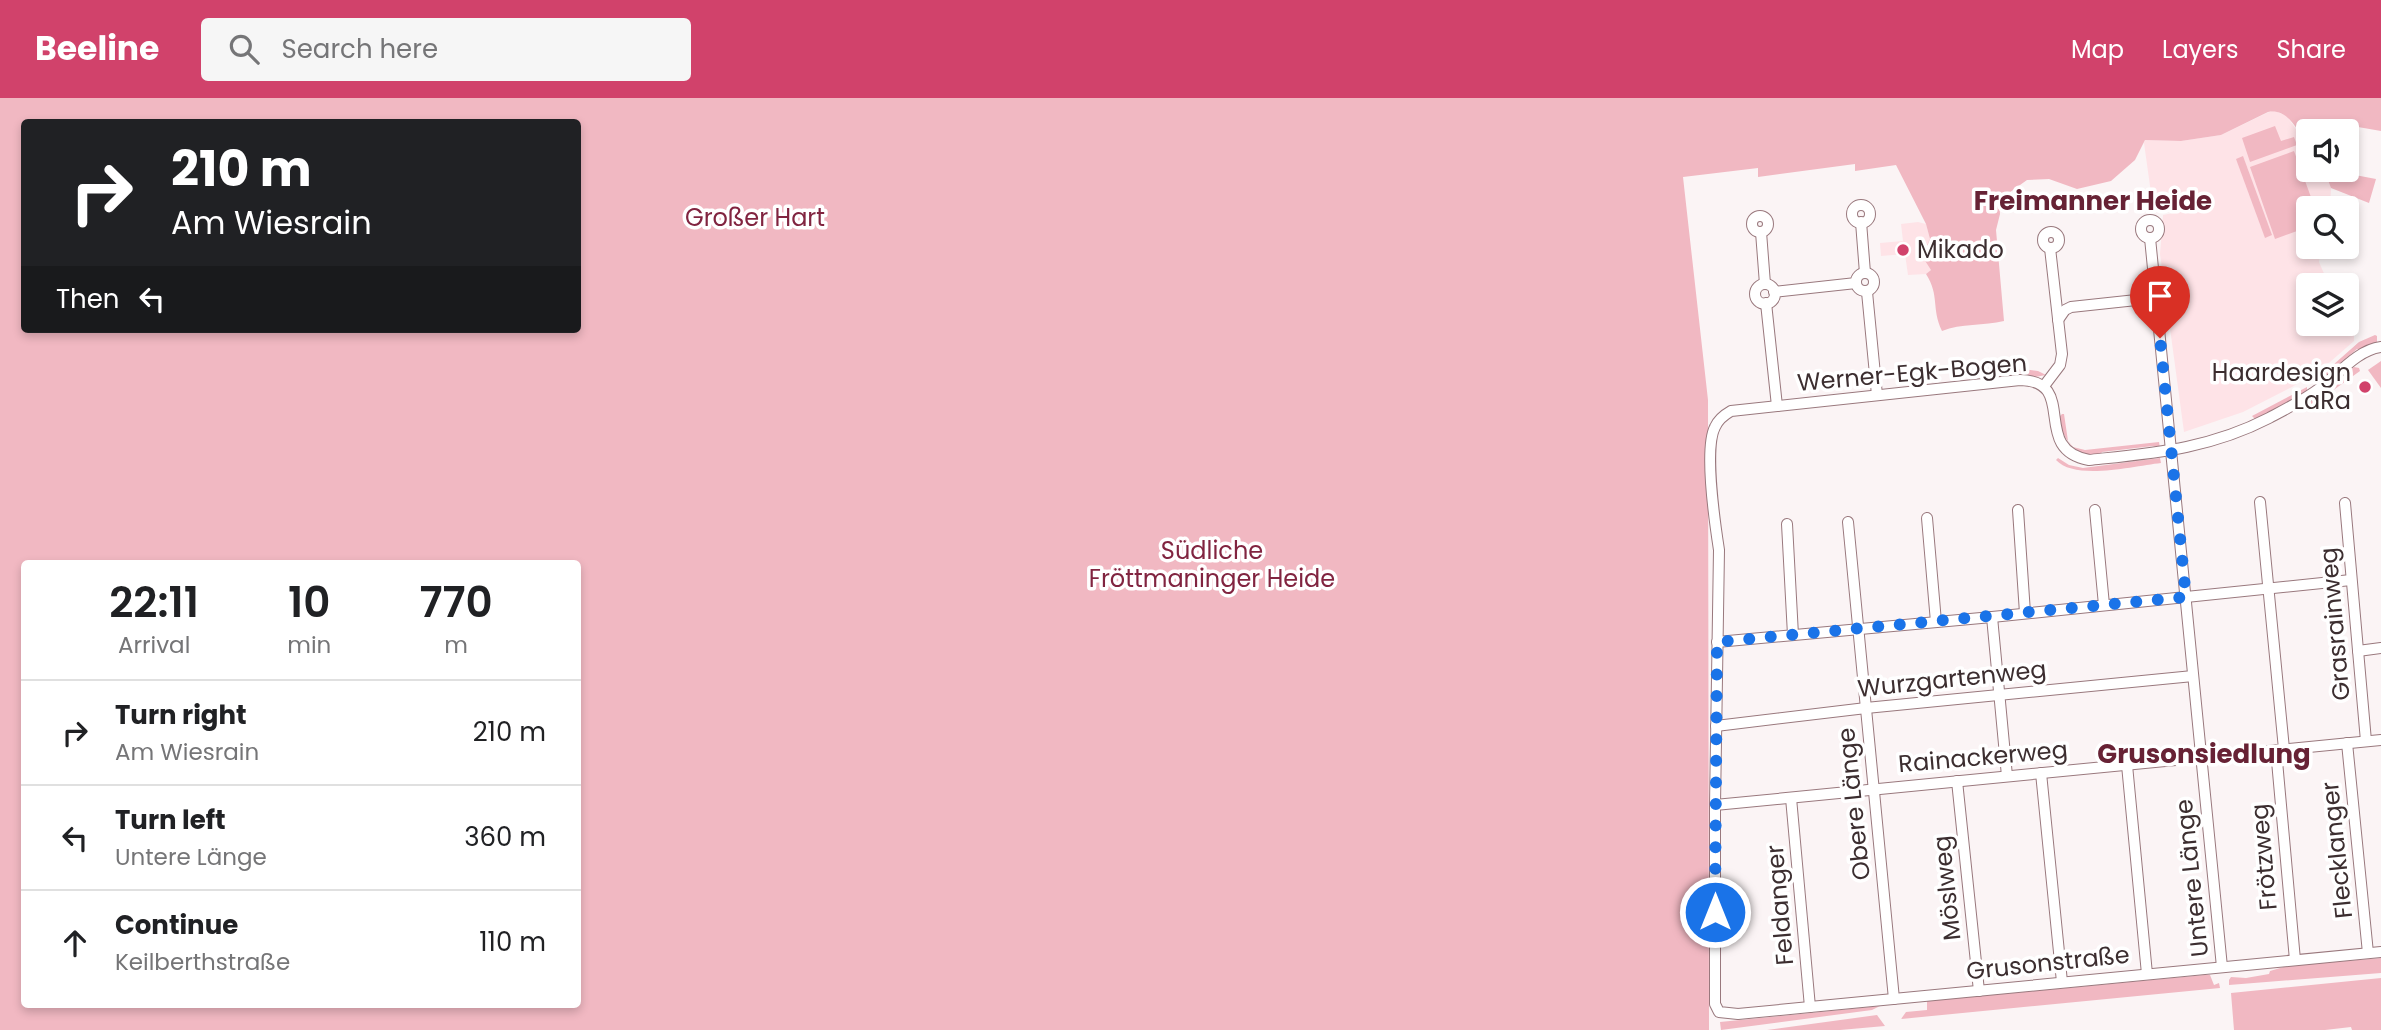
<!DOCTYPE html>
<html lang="en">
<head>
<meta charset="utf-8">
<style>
  body { margin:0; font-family:Poppins,sans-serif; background:#f6f6f6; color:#202124; height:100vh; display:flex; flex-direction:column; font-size:26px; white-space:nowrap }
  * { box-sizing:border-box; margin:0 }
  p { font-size:23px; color:#757577 }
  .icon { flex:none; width:38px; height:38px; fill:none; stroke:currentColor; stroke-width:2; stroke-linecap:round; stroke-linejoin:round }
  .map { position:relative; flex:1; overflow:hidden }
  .details { position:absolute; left:21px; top:462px; width:560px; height:448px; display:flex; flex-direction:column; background:#fff; border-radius:7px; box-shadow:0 4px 10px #0003 }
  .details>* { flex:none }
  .top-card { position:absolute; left:21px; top:21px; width:560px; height:214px; border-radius:7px; box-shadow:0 4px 10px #0003; background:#202124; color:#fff; overflow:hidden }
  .fabs { position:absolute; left:2296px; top:21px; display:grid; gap:14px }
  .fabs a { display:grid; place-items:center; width:63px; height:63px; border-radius:7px; background:#fff; box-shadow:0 4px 10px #0003; font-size:35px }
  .pin { position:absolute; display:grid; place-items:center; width:60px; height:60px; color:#fff; margin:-72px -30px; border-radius:50% 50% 50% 0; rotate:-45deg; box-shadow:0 0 7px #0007 }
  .pin .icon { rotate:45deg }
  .me { position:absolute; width:77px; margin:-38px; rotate:0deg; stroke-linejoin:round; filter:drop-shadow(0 0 5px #0008) }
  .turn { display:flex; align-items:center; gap:24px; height:147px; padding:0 35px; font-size:32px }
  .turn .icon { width:91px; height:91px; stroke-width:2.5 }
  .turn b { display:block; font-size:49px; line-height:60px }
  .then { display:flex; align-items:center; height:66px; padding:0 35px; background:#0003; gap:14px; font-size:26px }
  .eta { display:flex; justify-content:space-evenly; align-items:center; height:119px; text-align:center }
  .eta b { font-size:42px; font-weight:600; line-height:49px }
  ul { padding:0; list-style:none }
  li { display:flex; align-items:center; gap:21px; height:105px; padding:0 35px; border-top:2px solid #e0e0e0 }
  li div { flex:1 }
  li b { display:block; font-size:26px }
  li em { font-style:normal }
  header { display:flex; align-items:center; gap:42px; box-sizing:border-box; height:98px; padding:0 35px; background:#d1426b; color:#fff }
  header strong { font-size:33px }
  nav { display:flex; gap:38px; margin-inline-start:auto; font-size:24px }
  .search { width:490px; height:63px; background:#f6f6f6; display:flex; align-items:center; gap:18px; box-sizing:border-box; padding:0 24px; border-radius:7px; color:#757577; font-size:26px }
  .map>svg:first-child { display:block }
  .built { fill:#fee3e7 }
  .green { fill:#f1b8c2; fill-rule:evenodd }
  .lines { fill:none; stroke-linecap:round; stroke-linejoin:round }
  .street-casing { stroke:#99787d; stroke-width:12 }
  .street { stroke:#fff; stroke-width:10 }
  .route { stroke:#1a73e8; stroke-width:12; stroke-dasharray:0 21.6 }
  .poi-dot { fill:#d1426b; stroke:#fff; stroke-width:2.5 }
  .labels { text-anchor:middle; stroke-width:7; stroke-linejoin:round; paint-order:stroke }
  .park-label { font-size:24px; fill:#812440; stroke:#fff }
  .poi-label { font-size:24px; fill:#3c2e30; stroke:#fff; text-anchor:start }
  .street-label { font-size:24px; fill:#3c2e30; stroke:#fff }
  .neighbourhood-label { font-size:26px; font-weight:bold; fill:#672235; stroke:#fff }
</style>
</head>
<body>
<header>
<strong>Beeline</strong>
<div class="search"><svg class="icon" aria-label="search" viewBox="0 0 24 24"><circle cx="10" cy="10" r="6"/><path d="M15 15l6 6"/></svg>Search here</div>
<nav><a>Map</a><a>Layers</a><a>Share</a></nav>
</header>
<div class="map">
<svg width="2381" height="932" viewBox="0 0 2381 932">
  <rect width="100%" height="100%" fill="#fbf4f5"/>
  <g class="built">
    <path d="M2275,13L2287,18L2308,49V72H2324L2331,90L2330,110H2308V149H2321L2319,164L2329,187H2308V226H2347V221L2354,236V243L2330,264L2292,289L2243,314L2184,334L2160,156L2163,117L2178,114L2175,100L2152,102L2144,45L2145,42L2181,43L2221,37L2269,14Z"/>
    <path d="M1918,124L1926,126L1930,141L1931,172L1926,176L1908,177L1905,156L1881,158L1880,145L1903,143L1901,126Z"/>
  </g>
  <g class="green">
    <path d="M0,0H2381V33L2358,29L2349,67L2355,77L2376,81L2369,105L2331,90L2324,72H2347V33H2308V49C2298,34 2289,10 2268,14L2221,37L2181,43L2145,42L2135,62L2111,83L2077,91L2049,81L2027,82L1999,102L2000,116L1996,132L2004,223C1984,228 1961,225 1942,233C1931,210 1940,198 1926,176L1931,172L1922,158L1930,141L1926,126L1896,67L1855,73V66L1758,79V70L1683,79L1708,302L1709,932H0ZM24,24H578V231H24ZM24,466H578V906H24Z"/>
    <path d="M2275,28L2281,43L2294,39L2297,47L2250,64L2242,40Z"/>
    <path d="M2294,53L2315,110H2308V129L2275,141L2250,69Z"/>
    <path d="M2243,58L2272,137L2265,140L2236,61Z"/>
    <path d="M2375,237L2377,238V244L2361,252L2357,251L2331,273V276L2326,277L2324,275L2359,244Z"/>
    <path d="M2381,263V290L2368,272Z"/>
    <path d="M2354,269L2359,270L2360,273L2314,306H2311L2310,302H2316L2345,281V277Z"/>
    <path d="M2023,271L2038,273L2046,277L2035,279L2018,274L1973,279L1971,277Z"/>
    <path d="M2307,289V294L2255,321L2252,318Z"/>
    <path d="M2062,316H2064L2068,343L2073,349L2085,352L2159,344L2160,350L2153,348L2102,354L2100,357C2074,359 2063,342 2059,319Z"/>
    <path d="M2058,360L2069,367L2083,370L2160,360L2161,365C2134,368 2075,383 2056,362Z"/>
    <path d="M2381,860V875L2229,887V882L2231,879L2246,880L2269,876L2270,873L2287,868Z"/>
    <path d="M2204,877H2210L2214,887L2219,885L2220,890L1901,921L1906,914L1927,912V903Z"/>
    <path d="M2381,880V932H2352L2351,929L2325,932H2234L2231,895Z"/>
    <path d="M1880,908L1872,912L1721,932L1720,924Z"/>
    <path d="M1877,917L1885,928L1840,932H1767Z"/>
  </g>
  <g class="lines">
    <defs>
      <g id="street">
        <circle cx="1861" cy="116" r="9"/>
        <circle cx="1760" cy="126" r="8"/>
        <circle cx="2150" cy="131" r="9"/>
        <path d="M1861,124L1865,175"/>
        <circle cx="2051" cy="142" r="8"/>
        <path d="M1761,134L1765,186"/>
        <path d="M2150,140L2222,869"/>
        <circle cx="1865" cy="184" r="9"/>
        <circle cx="1765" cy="196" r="10"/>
        <path d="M1774,194L1856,185"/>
        <path d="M1867,194L1877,297"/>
        <path d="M1766,205L1777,308"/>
        <path d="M2058,222L2065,212L2071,209L2155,200"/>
        <path d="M2381,249C2357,252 2338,277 2320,290C2304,302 2286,311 2269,320C2209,351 2154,355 2089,362C2029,351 2080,283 2020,282L1731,313C1724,317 1718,322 1715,329C1704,350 1715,426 1719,452L1715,707V906L1719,914L1738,916L1810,909L2381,854"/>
        <path d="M2044,288L2060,267L2062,256L2050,150"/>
        <path d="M2260,404L2284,651"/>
        <path d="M2345,405L2366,643"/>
        <path d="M2018,412L2025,515"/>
        <path d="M2095,412L2104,507"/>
        <path d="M1927,420L1936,524"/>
        <path d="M1848,424L1894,901"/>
        <path d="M1787,426L1793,537"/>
        <path d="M1992,519L2007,678"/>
        <path d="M1717,544L1992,519L2351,482"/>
        <path d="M2358,553L2381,550"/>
        <path d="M1716,628L1866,610L2193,578"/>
        <path d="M2347,645L2368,855"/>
        <path d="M2276,652L2295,862"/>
        <path d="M2127,667L2147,876"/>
        <path d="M2041,675L2062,884"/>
        <path d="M1957,683L1979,893"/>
        <path d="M1791,700L1810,909"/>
        <path d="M1715,707L2381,642"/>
      </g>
    </defs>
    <use href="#street" class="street-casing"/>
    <use href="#street" class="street"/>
  </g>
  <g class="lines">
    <path class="route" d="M1715,814L1717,544L2186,499L2160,240"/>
  </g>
  <g class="poi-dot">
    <circle cx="1903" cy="152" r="7"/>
    <circle cx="2365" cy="289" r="7"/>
  </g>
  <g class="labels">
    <g class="park-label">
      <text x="755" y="128">Großer Hart</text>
      <text x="1212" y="461">Südliche<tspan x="1212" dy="28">Fröttmaninger Heide</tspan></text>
    </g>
    <g class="poi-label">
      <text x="1917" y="160">Mikado</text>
      <text x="2351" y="283" text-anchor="end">Haardesign<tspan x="2351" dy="28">LaRa</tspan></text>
    </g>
    <g class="street-label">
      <text transform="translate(1912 275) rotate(-5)" y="8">Werner-Egk-Bogen</text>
      <text transform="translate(2335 526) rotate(-95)" y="8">Grasrainweg</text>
      <text transform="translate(1952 581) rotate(-6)" y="8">Wurzgartenweg</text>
      <text transform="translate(1983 659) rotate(-5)" y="8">Rainackerweg</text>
      <text transform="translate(1854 706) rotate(-96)" y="8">Obere Länge</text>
      <text transform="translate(2337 752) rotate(-96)" y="8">Flecklanger</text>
      <text transform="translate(2264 759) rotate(-95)" y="8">Frötzweg</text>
      <text transform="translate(2192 780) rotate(-96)" y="8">Untere Länge</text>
      <text transform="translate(1947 790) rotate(-96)" y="8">Möslweg</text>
      <text transform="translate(1780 807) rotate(-95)" y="8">Feldanger</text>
      <text transform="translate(2048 865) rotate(-6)" y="8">Grusonstraße</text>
    </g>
    <g class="neighbourhood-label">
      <text x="2093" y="112">Freimanner Heide</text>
      <text x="2204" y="665">Grusonsiedlung</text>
    </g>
  </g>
</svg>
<div class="fabs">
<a><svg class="icon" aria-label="sound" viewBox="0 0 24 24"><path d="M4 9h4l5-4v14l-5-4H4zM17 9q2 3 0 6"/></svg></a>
<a><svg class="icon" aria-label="search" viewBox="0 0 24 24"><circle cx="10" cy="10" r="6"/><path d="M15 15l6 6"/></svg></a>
<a><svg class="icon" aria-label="layers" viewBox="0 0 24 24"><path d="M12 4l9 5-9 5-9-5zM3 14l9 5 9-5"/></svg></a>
</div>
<div class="pin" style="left:2160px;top:240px;background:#d93025"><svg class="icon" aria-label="arrive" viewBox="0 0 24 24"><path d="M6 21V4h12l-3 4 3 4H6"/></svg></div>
<svg class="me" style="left:1715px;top:814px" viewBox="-20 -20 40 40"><circle r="17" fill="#1a73e8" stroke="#fff" stroke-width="3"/><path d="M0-11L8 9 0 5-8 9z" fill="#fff"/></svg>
<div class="top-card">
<div class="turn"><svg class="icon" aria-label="right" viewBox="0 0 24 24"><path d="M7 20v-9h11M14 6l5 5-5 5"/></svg><div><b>210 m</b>Am Wiesrain</div></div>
<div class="then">Then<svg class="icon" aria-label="left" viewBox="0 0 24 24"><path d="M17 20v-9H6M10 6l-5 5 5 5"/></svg></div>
</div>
<section class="details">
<div class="eta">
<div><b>22:11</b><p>Arrival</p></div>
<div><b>10</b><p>min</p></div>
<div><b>770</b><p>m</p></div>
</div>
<ul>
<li><svg class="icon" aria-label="right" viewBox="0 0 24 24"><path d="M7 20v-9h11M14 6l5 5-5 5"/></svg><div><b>Turn right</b><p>Am Wiesrain</p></div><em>210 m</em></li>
<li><svg class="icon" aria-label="left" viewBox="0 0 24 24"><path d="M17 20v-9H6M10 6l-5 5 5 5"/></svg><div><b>Turn left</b><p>Untere Länge</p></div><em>360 m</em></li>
<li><svg class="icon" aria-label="ahead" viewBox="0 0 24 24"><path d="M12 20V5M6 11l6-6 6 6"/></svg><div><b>Continue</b><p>Keilberthstraße</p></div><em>110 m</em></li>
</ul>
</section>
</div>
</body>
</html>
